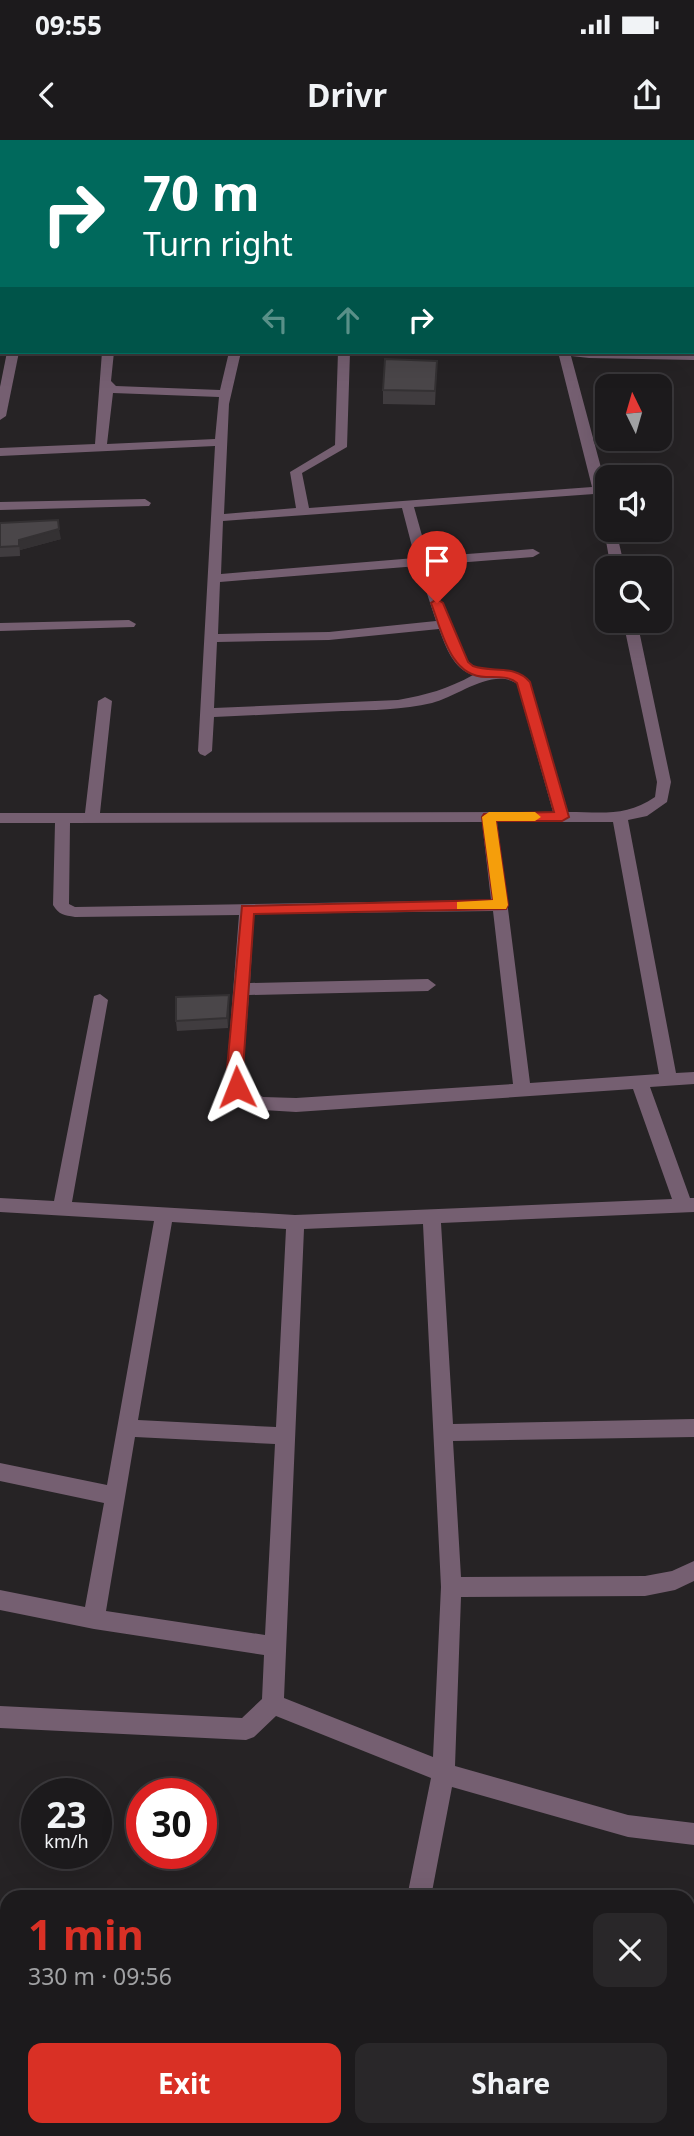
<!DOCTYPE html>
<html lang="en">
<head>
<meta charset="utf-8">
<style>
  body { margin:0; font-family:"Noto Sans",sans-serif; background:#292729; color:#f1f3f6; height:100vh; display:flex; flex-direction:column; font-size:26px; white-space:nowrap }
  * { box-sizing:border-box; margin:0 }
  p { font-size:23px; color:#a0a1a3 }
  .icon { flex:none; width:38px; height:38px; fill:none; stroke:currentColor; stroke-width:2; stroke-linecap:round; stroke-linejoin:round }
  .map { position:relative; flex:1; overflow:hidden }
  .side { position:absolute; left:0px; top:1750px; width:695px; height:247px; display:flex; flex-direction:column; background:#1c1a1c; border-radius:21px 21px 0 0; box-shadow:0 7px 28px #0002,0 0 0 2px #3a383b }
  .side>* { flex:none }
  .guide { position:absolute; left:0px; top:0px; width:695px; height:214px; box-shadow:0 7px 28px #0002,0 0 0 2px #3a383b; background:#00695c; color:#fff; overflow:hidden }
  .needle { width:46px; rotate:355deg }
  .controls { position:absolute; left:595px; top:234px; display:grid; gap:14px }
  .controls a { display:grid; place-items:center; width:77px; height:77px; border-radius:14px; background:#1c1a1c; box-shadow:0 7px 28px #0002,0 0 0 2px #3a383b; font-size:35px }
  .speed { position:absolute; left:21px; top:1638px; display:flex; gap:14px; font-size:35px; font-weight:700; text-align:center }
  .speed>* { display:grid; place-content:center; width:91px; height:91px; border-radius:50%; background:#1c1a1c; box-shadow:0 7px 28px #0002,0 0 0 2px #3a383b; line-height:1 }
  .speed small { font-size:18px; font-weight:400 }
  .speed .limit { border:10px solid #d22; background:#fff; color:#111 }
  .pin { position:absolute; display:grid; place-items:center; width:60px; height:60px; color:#fff; margin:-72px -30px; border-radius:50% 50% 50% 0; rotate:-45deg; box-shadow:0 0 7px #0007 }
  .pin .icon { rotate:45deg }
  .me { position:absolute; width:77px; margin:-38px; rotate:358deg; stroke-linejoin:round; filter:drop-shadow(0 0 5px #0008) }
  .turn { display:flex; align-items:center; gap:24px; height:147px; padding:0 28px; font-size:32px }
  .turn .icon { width:91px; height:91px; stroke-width:2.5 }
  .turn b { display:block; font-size:49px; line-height:60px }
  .lanes { display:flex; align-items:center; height:66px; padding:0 28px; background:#0003; justify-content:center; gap:35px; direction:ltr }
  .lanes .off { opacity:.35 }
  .round { display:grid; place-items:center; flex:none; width:74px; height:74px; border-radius:14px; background:#292729 }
  .summary { display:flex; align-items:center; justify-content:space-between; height:119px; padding:0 28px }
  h1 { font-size:42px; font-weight:700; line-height:52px; color:#d93025 }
  .action { display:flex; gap:14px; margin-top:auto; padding:14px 28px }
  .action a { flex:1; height:80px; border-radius:14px; background:#d93025; color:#fff; font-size:28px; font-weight:700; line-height:80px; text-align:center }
  .action a+a { background:#292729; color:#f1f3f6 }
  .status { display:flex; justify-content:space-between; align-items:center; height:49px; padding:0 35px; background:#1c1a1c; direction:ltr }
  .status svg { height:19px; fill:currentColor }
  header { display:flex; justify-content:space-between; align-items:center; height:91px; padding:0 28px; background:#1c1a1c; font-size:32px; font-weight:700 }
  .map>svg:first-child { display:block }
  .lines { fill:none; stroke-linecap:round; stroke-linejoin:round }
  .minor { fill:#755f71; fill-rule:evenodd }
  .wall { fill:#403c3f }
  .shaded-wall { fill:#343133 }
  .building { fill:#4a4649; stroke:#343133; stroke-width:2 }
  .route { fill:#d93025; stroke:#8d1f18; stroke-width:2 }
  .slow { fill:#f59e0b }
</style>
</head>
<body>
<div class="status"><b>09:55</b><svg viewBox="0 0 49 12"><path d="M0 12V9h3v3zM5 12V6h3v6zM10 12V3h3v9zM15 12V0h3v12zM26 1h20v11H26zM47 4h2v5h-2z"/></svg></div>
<header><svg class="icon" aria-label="back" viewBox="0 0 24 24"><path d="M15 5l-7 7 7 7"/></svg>Drivr<svg class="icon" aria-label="share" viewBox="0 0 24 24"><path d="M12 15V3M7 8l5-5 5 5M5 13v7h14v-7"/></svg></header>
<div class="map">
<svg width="694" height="1996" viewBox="0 0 694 1996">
  <rect width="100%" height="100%" fill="#262325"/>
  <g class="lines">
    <g class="minor">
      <path d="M418,0H429L430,2H419Z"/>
      <rect x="0" y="14" width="2" height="6"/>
      <rect x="693" y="45" width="1" height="6"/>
      <rect x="0" y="62" width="2" height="6"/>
      <rect x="693" y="129" width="1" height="7"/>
      <rect x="0" y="133" width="2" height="6"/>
      <rect x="693" y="191" width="1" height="6"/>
      <path d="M7,212H19L6,276L0,280V247Z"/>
      <path d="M102,212H114L111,241L116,246L220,250L229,212H241L229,264L224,374L296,368L290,332L335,305L338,212H350L347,307L302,333L309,368L592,347L558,212L694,214V220L589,218L571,216L607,350V383L601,379L594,354L414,367L428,417L533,409L540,413L533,417L430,425C437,447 456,521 478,528C497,534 516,525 530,542L568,672C602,672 626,677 655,657L657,642L623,481H637L671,642L667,662L647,676L628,680L676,933L694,932V944L650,947L690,1058H694V1072L441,1083L453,1284L694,1279V1297L453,1301L461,1437L645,1436L672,1431L694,1421V1441L675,1450L645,1456L461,1457L455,1626L628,1675L694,1683V1705L628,1697L452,1647L431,1757H407L431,1638L276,1576L254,1597L246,1600L0,1588V1566L242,1578L262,1559L264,1515L94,1489L0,1470V1450L85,1467L104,1363L0,1341V1323L107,1345L154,1081L0,1072V1058L54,1061L94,856L100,854L108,860L72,1062L295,1075L672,1059L633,949L296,972L263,970L249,966L236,956L229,942L227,929L239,775L75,777C64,775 59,775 53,765L55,683H0V673H85L98,561L105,557L112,561L100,673L553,672L517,544C494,527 458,556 432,563C403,570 372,570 342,571C299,573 257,575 214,577L212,611L205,616L200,614L198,611L215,306L0,316V308L95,304ZM113,253L219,257L215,299L107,304ZM402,368L415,418L221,434L223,381ZM418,426L436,481L329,492L218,494L220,442ZM439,489C446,507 453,529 473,535C448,549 426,555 398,560L214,568L217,502L329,500ZM482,682L491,760L75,767L69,764L70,683ZM497,682H613L659,934L530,943ZM493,771L513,944L296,958L263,957L249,948L243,929L249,855L428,851L436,845L428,839L250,843L254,774ZM172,1082L286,1089L276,1287L138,1280ZM423,1084L441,1447L433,1617L284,1558L304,1089ZM135,1297L275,1304L265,1495L106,1471Z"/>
      <path d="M145,359L151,363L149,366L0,370V362Z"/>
      <path d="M607,387V390H616L625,429H611L604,390Z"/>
      <path d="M129,480L136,484L134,487L0,491V483Z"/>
      <path d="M688,1896L694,1897V1921L688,1920Z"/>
      <path d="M370,1990H395L394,1996H368Z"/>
    </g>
  </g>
  <g class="wall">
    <path d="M437,221L435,265L383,264V250Z"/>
    <path d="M0,383L61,399L20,410V416L0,417Z"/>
    <path d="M229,865L228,888L177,891L176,881Z"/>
  </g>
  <g class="shaded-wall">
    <path d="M59,389L61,399L20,410V416L19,400Z"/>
    <path d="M229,855V865L228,888L227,878Z"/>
  </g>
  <g class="building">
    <path d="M385,219L437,221L435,251L383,250Z"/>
    <path d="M58,380L59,389L19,400V406L0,407V383Z"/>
    <path d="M229,855L227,878L176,881V857Z"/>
  </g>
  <path class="route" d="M437,459L443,463L468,522L473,526C492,533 515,524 530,542L569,677L562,681H496L508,765L506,769L254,774L243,929L245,947L237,953L232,951L227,929L242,766L493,760L482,677L484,674L554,672L517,543C509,536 497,537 486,537C450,537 442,491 431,463Z"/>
  <path class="slow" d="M489,672H535L541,677L535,681H496L508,765L506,769H457V762L493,760L482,677Z"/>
</svg>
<div class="controls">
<a><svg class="needle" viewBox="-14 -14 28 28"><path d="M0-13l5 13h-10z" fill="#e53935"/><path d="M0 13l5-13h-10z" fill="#a0a1a3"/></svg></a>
<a><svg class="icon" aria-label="sound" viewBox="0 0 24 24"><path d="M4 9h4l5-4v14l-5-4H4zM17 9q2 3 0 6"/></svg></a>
<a><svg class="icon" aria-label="search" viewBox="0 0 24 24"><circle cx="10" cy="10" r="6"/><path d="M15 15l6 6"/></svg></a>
</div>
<div class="speed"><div>23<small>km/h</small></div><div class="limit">30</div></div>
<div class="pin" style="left:437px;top:463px;background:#d93025"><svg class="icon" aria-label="arrive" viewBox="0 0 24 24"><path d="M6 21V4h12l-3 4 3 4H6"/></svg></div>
<svg class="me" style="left:237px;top:947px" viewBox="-20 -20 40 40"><path d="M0-17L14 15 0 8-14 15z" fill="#d93025" stroke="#fff" stroke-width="4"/></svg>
<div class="guide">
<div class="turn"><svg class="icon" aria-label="right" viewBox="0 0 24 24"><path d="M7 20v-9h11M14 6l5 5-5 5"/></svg><div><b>70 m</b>Turn right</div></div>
<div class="lanes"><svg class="icon off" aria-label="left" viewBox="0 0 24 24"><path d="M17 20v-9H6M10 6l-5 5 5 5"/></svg><svg class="icon off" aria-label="ahead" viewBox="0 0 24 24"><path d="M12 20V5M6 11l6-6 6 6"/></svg><svg class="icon" aria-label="right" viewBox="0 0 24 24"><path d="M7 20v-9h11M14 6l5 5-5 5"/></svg></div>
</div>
<section class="side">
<div class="summary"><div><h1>1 min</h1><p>330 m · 09:56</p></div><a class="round"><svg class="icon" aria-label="close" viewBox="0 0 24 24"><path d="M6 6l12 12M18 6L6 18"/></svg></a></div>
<div class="action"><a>Exit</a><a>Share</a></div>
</section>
</div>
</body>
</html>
